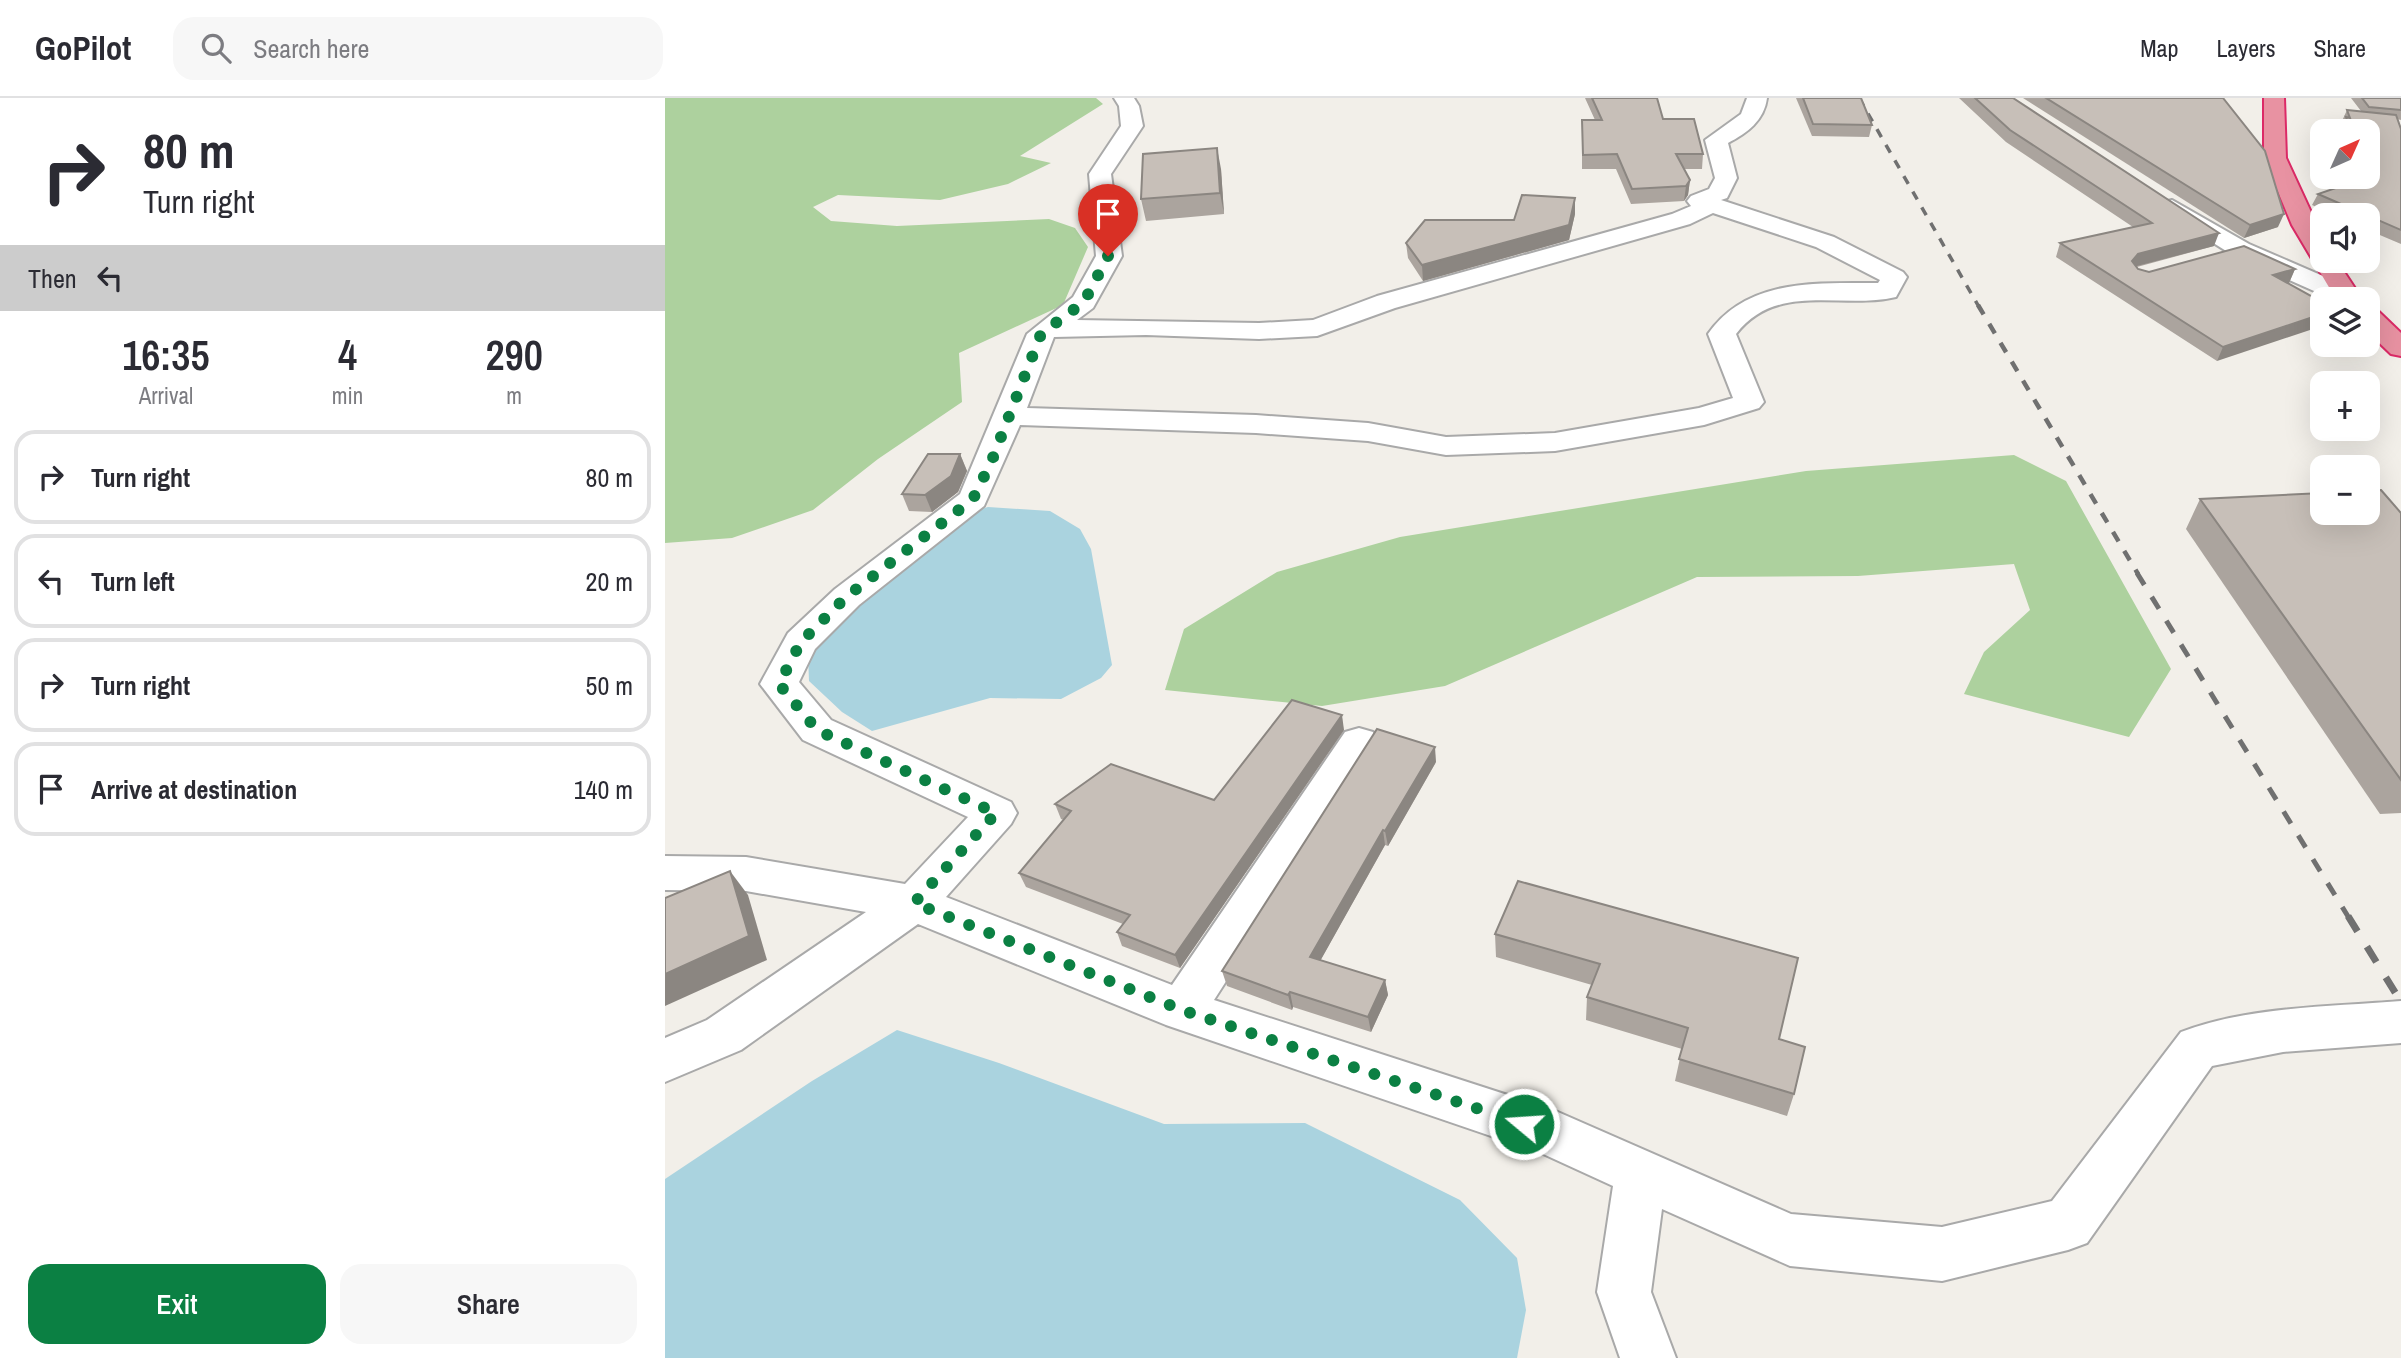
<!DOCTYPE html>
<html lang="en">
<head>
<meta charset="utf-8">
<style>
  body { margin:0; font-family:"Archivo Narrow",sans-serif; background:#f7f7f7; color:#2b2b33; height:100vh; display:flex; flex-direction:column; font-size:26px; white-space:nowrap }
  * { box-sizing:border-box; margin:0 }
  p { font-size:23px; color:#7c7c81 }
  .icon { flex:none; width:38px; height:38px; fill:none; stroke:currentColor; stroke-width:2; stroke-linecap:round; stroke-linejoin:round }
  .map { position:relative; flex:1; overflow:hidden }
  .details { display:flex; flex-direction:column; background:#fff; width:665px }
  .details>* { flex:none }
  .banner { background:#fff; color:#2b2b33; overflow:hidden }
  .needle { width:46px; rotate:45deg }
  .tools { position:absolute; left:1645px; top:21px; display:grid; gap:14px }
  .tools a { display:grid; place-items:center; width:70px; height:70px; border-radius:14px; background:#fff; box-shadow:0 7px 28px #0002; font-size:35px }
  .pin { position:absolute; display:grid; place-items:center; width:60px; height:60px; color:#fff; margin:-72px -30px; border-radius:50% 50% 50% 0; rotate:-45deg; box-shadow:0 0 7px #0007 }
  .pin .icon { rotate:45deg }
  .me { position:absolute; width:77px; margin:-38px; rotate:288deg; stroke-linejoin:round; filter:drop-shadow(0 0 5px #0008) }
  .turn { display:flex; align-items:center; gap:24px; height:147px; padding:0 28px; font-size:32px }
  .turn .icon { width:91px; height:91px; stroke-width:2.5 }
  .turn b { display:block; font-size:49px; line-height:60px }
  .then { display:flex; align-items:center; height:66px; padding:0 28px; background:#0003; gap:14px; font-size:26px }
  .eta { display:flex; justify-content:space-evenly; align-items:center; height:119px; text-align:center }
  .eta b { font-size:42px; font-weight:600; line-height:49px }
  .cta { display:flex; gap:14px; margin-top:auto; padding:14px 28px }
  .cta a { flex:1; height:80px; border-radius:21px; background:#0b8043; color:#fff; font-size:28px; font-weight:600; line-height:80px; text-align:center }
  .cta a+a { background:#f7f7f7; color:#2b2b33 }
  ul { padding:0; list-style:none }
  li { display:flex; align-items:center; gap:21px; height:94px; margin:0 14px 10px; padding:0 14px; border:4px solid #e1e1e2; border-radius:21px }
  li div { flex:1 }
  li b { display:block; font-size:26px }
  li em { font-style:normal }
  header { display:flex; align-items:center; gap:42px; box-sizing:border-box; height:98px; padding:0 35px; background:#fff; border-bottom:2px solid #e1e1e2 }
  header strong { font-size:33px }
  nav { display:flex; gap:38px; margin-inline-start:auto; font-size:24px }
  .search { width:490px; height:63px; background:#f7f7f7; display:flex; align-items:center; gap:18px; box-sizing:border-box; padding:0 24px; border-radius:21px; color:#7c7c81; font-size:26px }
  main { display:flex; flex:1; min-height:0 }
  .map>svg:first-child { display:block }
  .forest { fill:#add19e }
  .water { fill:#aad3df }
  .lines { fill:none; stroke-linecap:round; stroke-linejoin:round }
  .minor-casing { stroke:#a9a9a9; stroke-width:4 }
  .highway-casing { stroke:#dc2a67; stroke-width:4 }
  .minor { fill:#fff; fill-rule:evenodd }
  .highway { fill:#e892a2; fill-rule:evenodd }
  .rail-far3 { stroke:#707070; stroke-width:3.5; stroke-dasharray:9 9; stroke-linecap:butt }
  .rail-far2 { stroke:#707070; stroke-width:4.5; stroke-dasharray:11 11; stroke-linecap:butt }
  .rail-far1 { stroke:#707070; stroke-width:5; stroke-dasharray:14 14; stroke-linecap:butt }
  .rail { stroke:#707070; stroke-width:7; stroke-dasharray:18 18; stroke-linecap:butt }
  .wall { fill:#aba49e }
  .shaded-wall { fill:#8b8681 }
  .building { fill:#c7bfb8; stroke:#8b8681; stroke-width:2 }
  .route { stroke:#0b8043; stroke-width:12; stroke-dasharray:0 21.6 }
</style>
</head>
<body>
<header>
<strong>GoPilot</strong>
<div class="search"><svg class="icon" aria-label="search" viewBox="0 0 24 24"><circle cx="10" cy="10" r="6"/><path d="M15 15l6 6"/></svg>Search here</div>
<nav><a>Map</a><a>Layers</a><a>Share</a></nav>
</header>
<main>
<section class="details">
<div class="banner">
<div class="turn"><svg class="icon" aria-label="right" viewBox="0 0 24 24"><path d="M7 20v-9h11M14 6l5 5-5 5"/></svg><div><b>80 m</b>Turn right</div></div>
<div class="then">Then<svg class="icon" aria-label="left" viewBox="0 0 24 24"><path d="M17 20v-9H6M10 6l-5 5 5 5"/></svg></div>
</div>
<div class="eta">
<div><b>16:35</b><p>Arrival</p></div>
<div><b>4</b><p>min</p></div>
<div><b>290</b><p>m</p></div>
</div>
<ul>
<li><svg class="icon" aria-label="right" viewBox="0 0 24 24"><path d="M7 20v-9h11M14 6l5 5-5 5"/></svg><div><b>Turn right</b></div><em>80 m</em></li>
<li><svg class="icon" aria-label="left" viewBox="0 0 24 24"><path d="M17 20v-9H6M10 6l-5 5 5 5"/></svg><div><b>Turn left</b></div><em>20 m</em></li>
<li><svg class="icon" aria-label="right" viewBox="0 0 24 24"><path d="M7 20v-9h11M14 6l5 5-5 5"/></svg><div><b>Turn right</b></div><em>50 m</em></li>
<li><svg class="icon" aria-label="arrive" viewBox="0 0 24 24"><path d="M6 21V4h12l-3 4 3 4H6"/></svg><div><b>Arrive at destination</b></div><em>140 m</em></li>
</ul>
<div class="cta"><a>Exit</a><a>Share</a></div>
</section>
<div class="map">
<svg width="1736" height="1260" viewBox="0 0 1736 1260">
  <rect width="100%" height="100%" fill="#f2efe9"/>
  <g class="forest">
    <path d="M0,0H431L438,6L355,58L386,65L343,86L275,102L173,97L148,109L166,123L232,128L384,121L410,130L423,149L398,207L294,255L297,304L213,361L148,412L67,440L0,445Z"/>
    <path d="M1349,357L1401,383L1506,571L1464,639L1299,596L1319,554L1365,512L1349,466L1193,478L1032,479L780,588L657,608L500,592L519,531L612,474L735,439L1141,373Z"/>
  </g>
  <g class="water">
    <path d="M323,409L385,413L415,431L426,451L447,567L436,580L396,601L325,600L207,633L177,614L144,583L143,557L180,507L288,419Z"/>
    <path d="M232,932L334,965L499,1026L640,1025L795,1102L852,1160L861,1212L852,1260H0V1081L147,983Z"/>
  </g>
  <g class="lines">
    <defs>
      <g id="minor">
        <path d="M449,0H469L474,8L478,28L446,76L457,158L428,210L412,222L594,225L648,222L712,198L1007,116L1026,108L1022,103L1026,98L1044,91L1050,80L1040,42L1076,16L1082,0H1102C1099,23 1082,35 1063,45L1072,80L1062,100L1056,102L1169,139L1238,174L1242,179L1231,199C1176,212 1112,183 1071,236L1099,304L1094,310L1039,327L890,353L781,357L703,343L591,335L355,327L319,408L194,507L150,551L134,584L166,622L346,704L352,715L346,726L281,799L507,887L680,634L694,630L708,634L713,644L708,654L549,902L886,1011L1126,1116L1277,1129L1387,1103L1516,934C1585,908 1664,909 1736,903V945L1618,954L1547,968L1422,1145L1403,1152L1277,1183L1125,1168L997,1111L986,1194L1011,1260H955L932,1194L948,1088L876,1055L501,927L253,826L76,952L0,984V940L42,922L201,814L81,793L0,792V758L81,759L240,786L303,719L138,642L95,586L123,535L170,491L295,396L362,236L408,199L431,158L424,76L456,28L454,8ZM1048,115L1151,149L1215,182L1213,185C1152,185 1082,180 1043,236L1068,300L1034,310L890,335L781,339L703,325L591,317L362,310L389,239L481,237L594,241L652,238L730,210L1025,126Z"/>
        <path d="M1507,102L1584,146L1688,191L1692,197L1689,201H1667L1566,156L1499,114L1495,109L1499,104Z"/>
      </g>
      <g id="highway">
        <path d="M1599,0H1619L1621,60L1657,138V163H1672L1697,201H1671L1627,127L1599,60Z"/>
        <path d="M1703,211L1713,213L1736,235V258L1726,256L1703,234Z"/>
      </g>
    </defs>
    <use href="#minor" class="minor-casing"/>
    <use href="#highway" class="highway-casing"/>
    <use href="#minor" class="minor"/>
    <use href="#highway" class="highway"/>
    <path class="rail-far3" d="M1194,0L1314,209"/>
    <path class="rail-far2" d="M1313,207L1473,476"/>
    <path class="rail-far1" d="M1472,475L1684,820"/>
    <path class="rail" d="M1683,818L1736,904"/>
  </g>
  <g class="wall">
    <path d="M920,0H992L998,21L1038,56L1037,71H1019L1025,82L1023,97L1019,103L966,106L951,71H917V22H930Z"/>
    <path d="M1131,0H1196L1207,27L1204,39L1147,38Z"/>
    <path d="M1294,0H1348L1549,148L1472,169L1473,171L1484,174L1630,171L1624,185L1552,263L1391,159L1395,145L1468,129L1341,44Z"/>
    <path d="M1358,0H1558L1613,129L1579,140Z"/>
    <path d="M1686,0H1736V22L1732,21L1736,31V146L1703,132V117H1670L1647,107L1653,96L1693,82L1692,79H1703V33H1677L1676,30L1678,26L1677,23L1682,12L1696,13Z"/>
    <path d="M556,71L559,116L481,123L476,101Z"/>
    <path d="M910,100V116L904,142L758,183L743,160L741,145L849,122Z"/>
    <path d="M295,356L302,373L293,394L267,414L244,413L237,396Z"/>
    <path d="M1535,401L1736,415V715L1715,716L1521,431Z"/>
    <path d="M679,632L515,870L457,848L452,834L458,826L361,789L354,775L399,722L396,721L390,706L549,702Z"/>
    <path d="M771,664L723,748L720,747L655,863L720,882L723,897L706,934L628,909L627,912L562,888L557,873Z"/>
    <path d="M853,783L1114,941L1129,996L1122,1018L1010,983L1017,951L921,922L922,899L927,887L831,859L830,836Z"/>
  </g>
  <g class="shaded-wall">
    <path d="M552,50L556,71L559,116L555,95Z"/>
    <path d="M1025,82L1023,97L1019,103L1021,88Z"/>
    <path d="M910,100V116L904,142L758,183L757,167Z"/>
    <path d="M1619,116L1613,129L1579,140L1585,127Z"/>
    <path d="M1554,135L1549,148L1468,169L1467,163L1473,156Z"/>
    <path d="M1630,171L1624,185L1601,191L1608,177Z"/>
    <path d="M1657,216V228L1552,263L1558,249Z"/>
    <path d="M295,356L302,373L293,394L267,414L260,397Z"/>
    <path d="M677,617L679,632L515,870L510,857Z"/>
    <path d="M770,649L771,664L723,748L720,733Z"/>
    <path d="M718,732L720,747L649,874L645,859Z"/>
    <path d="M65,773L83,797L102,862L0,908V876Z"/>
    <path d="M720,882L723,897L706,934L703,919Z"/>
    <path d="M625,894L628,909L627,912L623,897Z"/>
  </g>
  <g class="building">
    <path d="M927,0H992L998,21H1029L1038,56H1011L1025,82L1021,88L967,91L952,56L918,57L917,22H937Z"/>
    <path d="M1138,0H1196L1207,27L1148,26Z"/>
    <path d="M1310,0H1348L1554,135L1473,156L1467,163L1473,171L1484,174L1579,148L1630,171L1608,177L1657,204V216L1558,249L1395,145L1487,125L1345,32Z"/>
    <path d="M1381,0H1558L1600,53L1619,116L1585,127Z"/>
    <path d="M1697,0H1736V12L1704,9Z"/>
    <path d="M1682,12L1731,17L1736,31V132L1653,96L1703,79V33H1686L1681,19L1685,20Z"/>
    <path d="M552,50L555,95L476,101L478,56Z"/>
    <path d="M857,97L910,100L904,127L757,167L741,145L760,122H849Z"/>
    <path d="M263,356H295L286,378L260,397L237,396Z"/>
    <path d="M1716,392L1736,415V682L1535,401L1657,395V415H1703V393Z"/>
    <path d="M627,602L677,617L510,857L452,834L465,817L354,775L406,713L390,706L446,666L549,702Z"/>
    <path d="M712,631L770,649L720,733L718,732L645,859L720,882L703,919L625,894L623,897L557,873Z"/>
    <path d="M65,773L84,838L0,876V800Z"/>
    <path d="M853,783L1133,860L1114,941L1140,949L1129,996L1014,961L1023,930L922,899L935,866L830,836Z"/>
  </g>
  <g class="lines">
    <path class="route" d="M443,158L419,204L376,236L327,362L308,401L181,499L136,544L114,586L152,632L331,715L249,805L517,912L859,1026"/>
  </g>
</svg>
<div class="tools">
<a><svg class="needle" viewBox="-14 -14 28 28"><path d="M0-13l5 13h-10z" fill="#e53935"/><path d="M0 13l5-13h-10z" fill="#7c7c81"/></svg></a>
<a><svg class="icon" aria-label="sound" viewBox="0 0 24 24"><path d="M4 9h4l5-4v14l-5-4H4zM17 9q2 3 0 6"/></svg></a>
<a><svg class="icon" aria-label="layers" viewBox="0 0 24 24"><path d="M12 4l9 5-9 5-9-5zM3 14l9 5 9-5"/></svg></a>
<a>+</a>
<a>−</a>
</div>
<div class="pin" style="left:443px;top:158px;background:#d93025"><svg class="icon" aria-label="arrive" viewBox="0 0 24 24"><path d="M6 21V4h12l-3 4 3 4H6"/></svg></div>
<svg class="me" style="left:859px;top:1026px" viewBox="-20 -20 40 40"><circle r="17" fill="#0b8043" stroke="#fff" stroke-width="3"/><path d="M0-11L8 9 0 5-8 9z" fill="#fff"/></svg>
</div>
</main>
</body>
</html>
